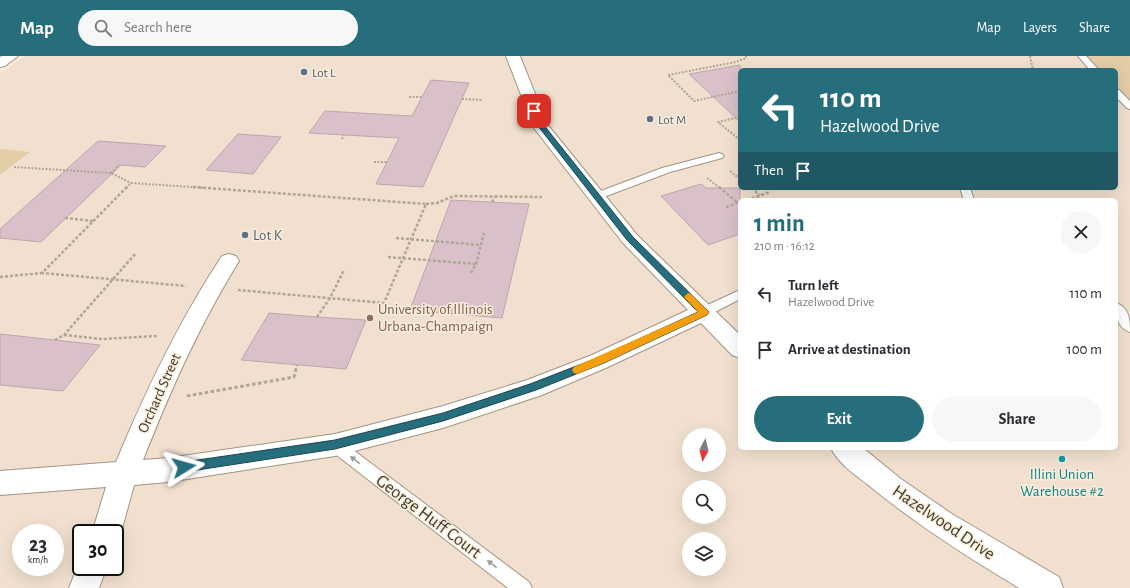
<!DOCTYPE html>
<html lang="en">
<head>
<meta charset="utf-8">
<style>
  body { margin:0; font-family:"Alegreya Sans",sans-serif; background:#f7f7f7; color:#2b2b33; height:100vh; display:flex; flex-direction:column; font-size:15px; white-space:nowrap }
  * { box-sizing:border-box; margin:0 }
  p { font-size:13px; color:#7c7c81 }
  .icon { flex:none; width:22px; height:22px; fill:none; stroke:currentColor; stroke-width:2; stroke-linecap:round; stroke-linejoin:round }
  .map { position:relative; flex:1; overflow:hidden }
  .sheet { position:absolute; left:738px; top:142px; width:380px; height:252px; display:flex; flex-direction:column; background:#fff; border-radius:6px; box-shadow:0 4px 16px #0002 }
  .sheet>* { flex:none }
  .banner { position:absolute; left:738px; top:12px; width:380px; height:122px; border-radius:6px; box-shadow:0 4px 16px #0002; background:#276e7c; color:#fff; overflow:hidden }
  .needle { width:26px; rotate:187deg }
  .fabs { position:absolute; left:682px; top:372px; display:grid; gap:8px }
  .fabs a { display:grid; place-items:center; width:44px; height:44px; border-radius:50%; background:#fff; box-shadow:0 4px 16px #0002; font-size:20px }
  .speed { position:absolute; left:12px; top:468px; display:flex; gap:8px; font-size:20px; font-weight:700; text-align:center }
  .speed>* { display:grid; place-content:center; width:52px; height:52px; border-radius:50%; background:#fff; box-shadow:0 4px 16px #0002; line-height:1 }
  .speed small { font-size:10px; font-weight:400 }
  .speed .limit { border:2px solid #111; border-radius:6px; background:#fff; color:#111 }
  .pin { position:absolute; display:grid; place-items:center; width:34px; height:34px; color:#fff; margin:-17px; border-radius:8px; box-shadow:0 2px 6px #0006 }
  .me { position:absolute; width:44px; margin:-22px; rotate:82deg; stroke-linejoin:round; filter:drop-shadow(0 0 3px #0008) }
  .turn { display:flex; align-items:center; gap:14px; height:84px; padding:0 16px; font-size:18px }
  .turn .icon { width:52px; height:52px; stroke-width:2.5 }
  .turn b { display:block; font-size:28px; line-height:34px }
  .then { display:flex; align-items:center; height:38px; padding:0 16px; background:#0003; gap:8px; font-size:15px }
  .round { display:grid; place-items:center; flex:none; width:42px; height:42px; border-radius:21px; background:#f7f7f7 }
  .headline { display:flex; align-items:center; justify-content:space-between; height:68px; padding:0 16px }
  h1 { font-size:24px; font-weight:600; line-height:30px; color:#276e7c }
  .button { display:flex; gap:8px; margin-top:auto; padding:8px 16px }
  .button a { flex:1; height:46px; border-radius:24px; background:#276e7c; color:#fff; font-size:16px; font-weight:600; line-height:46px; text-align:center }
  .button a+a { background:#f7f7f7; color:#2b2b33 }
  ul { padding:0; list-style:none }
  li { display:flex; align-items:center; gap:12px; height:56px; padding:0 16px }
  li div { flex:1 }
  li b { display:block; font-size:15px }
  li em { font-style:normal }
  header { display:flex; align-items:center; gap:24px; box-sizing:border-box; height:56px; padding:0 20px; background:#276e7c; color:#fff }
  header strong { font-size:19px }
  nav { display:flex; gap:22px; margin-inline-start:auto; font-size:14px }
  .search { width:280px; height:36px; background:#f7f7f7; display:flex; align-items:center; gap:10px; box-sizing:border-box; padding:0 14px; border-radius:22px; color:#7c7c81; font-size:15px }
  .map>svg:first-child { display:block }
  .education { fill:#f1e0cf; fill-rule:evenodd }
  .green { fill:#e3cda7 }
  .building { fill:#dac1c9; stroke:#bea6ae }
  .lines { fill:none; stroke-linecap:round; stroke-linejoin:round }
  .service-casing { stroke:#a19682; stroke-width:2 }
  .minor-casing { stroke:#a19682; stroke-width:2 }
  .tertiary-casing { stroke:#a19682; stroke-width:2 }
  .path-far2 { stroke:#afa697; stroke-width:2; stroke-dasharray:2 1.5; stroke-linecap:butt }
  .path-far1 { stroke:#afa697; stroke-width:2.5; stroke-dasharray:3 2; stroke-linecap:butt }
  .path { stroke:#afa697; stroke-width:3; stroke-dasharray:3.5 2.5; stroke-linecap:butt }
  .service { fill:#fff; fill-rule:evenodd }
  .minor { fill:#fff; fill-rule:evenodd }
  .tertiary { fill:#fff; fill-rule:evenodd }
  .oneway { fill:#9e9c98 }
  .route { fill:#276e7c; stroke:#194851 }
  .slow { fill:#f59e0b }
  .service-dot { fill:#5c6f8a; stroke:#faeeda; stroke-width:1.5 }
  .education-dot { fill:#8d6e63; stroke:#faeeda; stroke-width:1.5 }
  .culture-dot { fill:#0f9aa8; stroke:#faeeda; stroke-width:1.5 }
  .labels { text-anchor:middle; stroke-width:3; stroke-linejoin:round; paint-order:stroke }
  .far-service-label { font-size:13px; fill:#4e5e75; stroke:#faeeda; text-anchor:start }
  .service-label { font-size:15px; fill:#4e5e75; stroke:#faeeda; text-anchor:start }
  .education-label { font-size:15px; fill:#785e54; stroke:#faeeda; text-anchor:start }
  .street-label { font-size:15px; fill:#3e3931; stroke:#faeeda }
  .culture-label { font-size:15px; fill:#0d838f; stroke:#faeeda }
  .near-street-label { font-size:18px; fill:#3e3931; stroke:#faeeda }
</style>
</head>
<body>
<header>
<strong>Map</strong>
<div class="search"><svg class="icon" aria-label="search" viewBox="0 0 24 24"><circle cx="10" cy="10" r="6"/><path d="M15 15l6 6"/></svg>Search here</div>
<nav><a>Map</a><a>Layers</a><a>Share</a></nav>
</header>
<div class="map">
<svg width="1130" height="532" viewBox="0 0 1130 532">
  <rect width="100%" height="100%" fill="#faeeda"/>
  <path class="education" d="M25,0H1130V532H0V17ZM740,14H1116V132H740ZM740,144H1116V392H740ZM689,379H719V409H689ZM689,431H719V461H689ZM21,477H55V511H21ZM81,477H115V511H81ZM689,483H719V513H689Z"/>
  <g class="green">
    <path d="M1081,0H1130V51L1116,37V14H1095Z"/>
    <path d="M0,93L30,96L0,119Z"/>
  </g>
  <g class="building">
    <path d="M740,9V66L689,18Z"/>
    <path d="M431,24L469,27L423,131L376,128L399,82L309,77L325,55L412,60Z"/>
    <path d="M238,78L281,81L253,118L206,114Z"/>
    <path d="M98,85L166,90L145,111L121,109L41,186L0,182V173Z"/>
    <path d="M701,128L706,132H740V178L708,189L661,140Z"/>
    <path d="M451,144L529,148L502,262L410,254Z"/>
    <path d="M269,257L317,261L366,264L346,313L241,304Z"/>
    <path d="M0,278L55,284L100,289L63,335L0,329Z"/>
  </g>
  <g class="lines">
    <defs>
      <g id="service">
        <path d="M1078,0H1086L1099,14H1090Z"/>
        <path d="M1116,33L1119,34L1130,45V53L1127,52L1116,41Z"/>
        <path d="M719,97L722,98L724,100L722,102L670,116L601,142L597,143L592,140L593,138L662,112Z"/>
        <path d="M960,132H970L974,144H964Z"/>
        <path d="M740,234V243L709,259L704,261L699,259L698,256L699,253Z"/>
        <path d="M1116,247C1129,251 1130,264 1130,276C1117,272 1116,259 1116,247Z"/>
        <path d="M335,382L340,384L529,526L532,532H508L330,394L327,389L330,384Z"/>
      </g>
      <g id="minor">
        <path d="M506,0H520L547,68L637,179L740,279V302L732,299L701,267L608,311L542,339L443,372L335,400L168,426L134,429L123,469L115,487V477H92L106,431L0,439V415L116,406C146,334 179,265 222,200L229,198L236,200L239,205C199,270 171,333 143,404L168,402L335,378L443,350L527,324L592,299L688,254L623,187L534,72Z"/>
        <path d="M831,392H863L901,423L952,458L1059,521L1063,532H1019L1011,527C961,497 912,465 867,428C854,418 838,407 831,392Z"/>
        <path d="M81,502V511H107L99,532H69Z"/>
      </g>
      <path id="tertiary" d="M2,0H18L5,10L0,11V1Z"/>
    </defs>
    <use href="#service" class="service-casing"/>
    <use href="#minor" class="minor-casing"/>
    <use href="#tertiary" class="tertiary-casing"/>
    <g class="path-far2">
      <path d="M1030,0L1033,14"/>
      <path d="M740,35L694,45L668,19L736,6L746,2V0"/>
      <path d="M409,41H422"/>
      <path d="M462,43L483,44"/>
      <path d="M740,61L718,66L740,84"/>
      <path d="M342,83L344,79"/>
      <path d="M374,106H387"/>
      <path d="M14,111L111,117L131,127"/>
      <path d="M730,115L740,123"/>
      <path d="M111,117L119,109"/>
      <path d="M707,122L720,132"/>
      <path d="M126,132L131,127L207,132"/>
    </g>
    <g class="path-far1">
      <path d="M127,131L42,217L186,230"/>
      <path d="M193,131L426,148L384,247L238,234"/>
      <path d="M719,131L738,147"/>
      <path d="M751,132L760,139"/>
      <path d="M747,144L770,136"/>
      <path d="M492,146L495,141"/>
      <path d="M426,148L437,147L454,140L542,141"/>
      <path d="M726,151L740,146"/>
      <path d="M65,162L93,165"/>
      <path d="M396,182L481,189"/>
      <path d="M388,201L476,208"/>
      <path d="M471,217L476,208L484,177"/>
      <path d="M0,221L42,217"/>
      <path d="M317,261L330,242L344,214"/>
      <path d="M64,279L102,283L158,280"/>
      <path d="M55,284L64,279L136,197"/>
    </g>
    <path class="path" d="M187,340L294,321L297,309"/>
    <use href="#service" class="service"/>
    <use href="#minor" class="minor"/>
    <use href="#tertiary" class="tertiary"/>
  </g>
  <defs><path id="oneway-solid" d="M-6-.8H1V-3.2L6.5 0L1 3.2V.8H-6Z"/></defs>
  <g class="oneway">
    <use href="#oneway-solid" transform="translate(355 404) rotate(-143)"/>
    <use href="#oneway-solid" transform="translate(492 508) rotate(-143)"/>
  </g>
  <path class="route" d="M534,53L538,55L543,68L633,181L707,254L709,256L707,259L604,307L536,334L443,365L335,393L184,416L180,415L179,411L180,408L184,406L335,384L443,357L530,328L597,302L698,256L627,184L538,70L531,55Z"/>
  <path class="slow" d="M688,237L691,238L709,256L707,259L604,307L577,318L574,317L572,314L574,311L698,256L684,241Z"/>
  <g class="service-dot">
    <circle cx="304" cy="16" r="4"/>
    <circle cx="650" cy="63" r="4"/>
    <circle cx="245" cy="179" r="4"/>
  </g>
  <circle class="education-dot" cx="370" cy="262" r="4"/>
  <circle class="culture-dot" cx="1062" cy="403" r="4"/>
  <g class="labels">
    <g class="far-service-label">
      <text x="312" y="21">Lot L</text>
      <text x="658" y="68">Lot M</text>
    </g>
    <g class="service-label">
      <text x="253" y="184">Lot K</text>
    </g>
    <g class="education-label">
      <text x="378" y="258">University of Illinois<tspan x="378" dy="17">Urbana-Champaign</tspan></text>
    </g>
    <g class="street-label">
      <text transform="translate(159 337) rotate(-66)" y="5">Orchard Street</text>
    </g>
    <g class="culture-label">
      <text x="1062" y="423">Illini Union<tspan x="1062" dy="17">Warehouse #2</tspan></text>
    </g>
    <g class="near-street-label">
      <text transform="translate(429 460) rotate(37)" y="6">George Huff Court</text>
      <text transform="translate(944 466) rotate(34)" y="6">Hazelwood Drive</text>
    </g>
  </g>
</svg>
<div class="fabs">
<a><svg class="needle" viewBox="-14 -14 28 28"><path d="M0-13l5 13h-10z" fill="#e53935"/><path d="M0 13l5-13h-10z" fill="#7c7c81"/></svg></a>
<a><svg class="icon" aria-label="search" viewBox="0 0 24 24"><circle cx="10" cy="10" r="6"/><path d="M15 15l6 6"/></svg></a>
<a><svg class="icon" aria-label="layers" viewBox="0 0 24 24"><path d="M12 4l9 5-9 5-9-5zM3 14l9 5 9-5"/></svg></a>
</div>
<div class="speed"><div>23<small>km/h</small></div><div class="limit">30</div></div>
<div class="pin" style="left:534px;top:55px;background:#d93025"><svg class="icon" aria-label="arrive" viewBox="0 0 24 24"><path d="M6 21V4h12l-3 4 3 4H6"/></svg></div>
<svg class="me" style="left:184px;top:411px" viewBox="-20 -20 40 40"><path d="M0-17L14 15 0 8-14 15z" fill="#276e7c" stroke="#fff" stroke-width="4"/></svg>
<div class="banner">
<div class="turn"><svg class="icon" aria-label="left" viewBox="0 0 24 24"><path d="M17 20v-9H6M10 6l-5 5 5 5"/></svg><div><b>110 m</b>Hazelwood Drive</div></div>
<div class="then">Then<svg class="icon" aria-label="arrive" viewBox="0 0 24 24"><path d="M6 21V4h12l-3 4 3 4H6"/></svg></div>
</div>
<section class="sheet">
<div class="headline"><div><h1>1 min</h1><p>210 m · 16:12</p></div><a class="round"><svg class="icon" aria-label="close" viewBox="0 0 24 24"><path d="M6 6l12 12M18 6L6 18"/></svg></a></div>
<ul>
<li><svg class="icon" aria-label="left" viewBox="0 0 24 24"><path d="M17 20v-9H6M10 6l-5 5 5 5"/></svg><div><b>Turn left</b><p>Hazelwood Drive</p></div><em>110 m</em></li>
<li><svg class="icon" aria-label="arrive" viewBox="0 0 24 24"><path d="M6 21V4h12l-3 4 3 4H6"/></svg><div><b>Arrive at destination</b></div><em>100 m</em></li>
</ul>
<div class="button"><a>Exit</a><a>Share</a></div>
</section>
</div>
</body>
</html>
